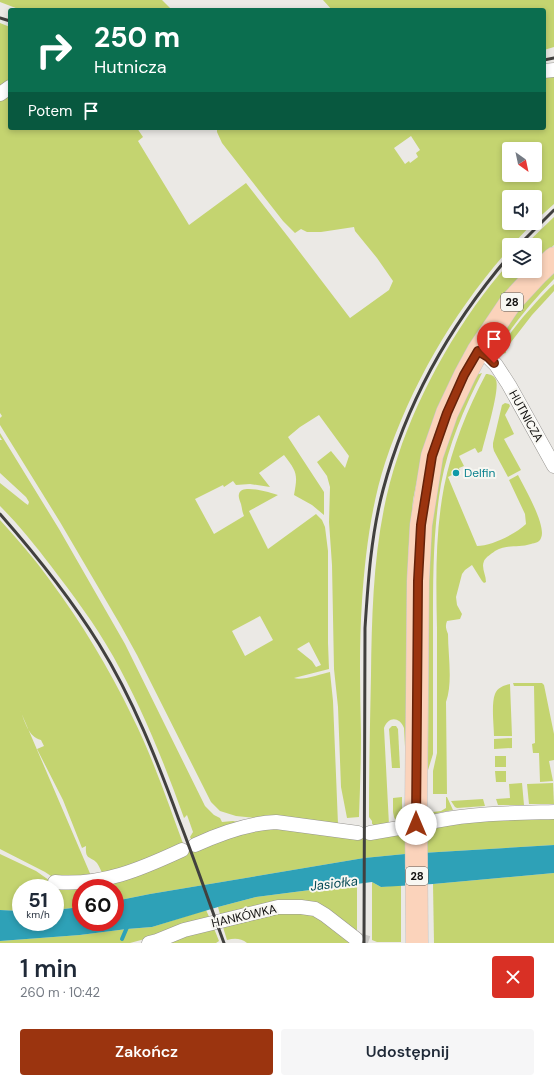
<!DOCTYPE html>
<html lang="pl">
<head>
<meta charset="utf-8">
<style>
  body { margin:0; font-family:"DM Sans",sans-serif; background:#f6f6f7; color:#1f2937; height:100vh; display:flex; flex-direction:column; font-size:15px; white-space:nowrap }
  * { box-sizing:border-box; margin:0 }
  p { font-size:13px; color:#747a83 }
  .icon { flex:none; width:22px; height:22px; fill:none; stroke:currentColor; stroke-width:2; stroke-linecap:round; stroke-linejoin:round }
  .map { position:relative; height:943px; overflow:hidden }
  .sheet { display:flex; flex-direction:column; background:#fff; flex:1 }
  .sheet>* { flex:none }
  .top-card { position:absolute; left:8px; top:8px; width:538px; height:122px; border-radius:4px; box-shadow:0 2px 6px #0003; background:#0b6e4f; color:#fff; overflow:hidden }
  .needle { width:26px; rotate:147deg }
  .tools { position:absolute; left:502px; top:142px; display:grid; gap:8px }
  .tools a { display:grid; place-items:center; width:40px; height:40px; border-radius:4px; background:#fff; box-shadow:0 2px 6px #0003; font-size:20px }
  .speed { position:absolute; left:12px; top:879px; display:flex; gap:8px; font-size:20px; font-weight:700; text-align:center }
  .speed>* { display:grid; place-content:center; width:52px; height:52px; border-radius:50%; background:#fff; box-shadow:0 2px 6px #0003; line-height:1 }
  .speed small { font-size:10px; font-weight:400 }
  .speed .limit { border:6px solid #d22; background:#fff; color:#111 }
  .pin { position:absolute; display:grid; place-items:center; width:34px; height:34px; color:#fff; margin:-41px -17px; border-radius:50% 50% 50% 0; rotate:-45deg; box-shadow:0 0 4px #0007 }
  .pin .icon { rotate:45deg }
  .me { position:absolute; width:44px; margin:-22px; rotate:0deg; stroke-linejoin:round; filter:drop-shadow(0 0 3px #0008) }
  .turn { display:flex; align-items:center; gap:14px; height:84px; padding:0 20px; font-size:18px }
  .turn .icon { width:52px; height:52px; stroke-width:2.5 }
  .turn b { display:block; font-size:28px; line-height:34px }
  .then { display:flex; align-items:center; height:38px; padding:0 20px; background:#0003; gap:8px; font-size:15px }
  .round { display:grid; place-items:center; flex:none; width:42px; height:42px; border-radius:4px; background:#f6f6f7 }
  .summary { display:flex; align-items:center; justify-content:space-between; height:68px; padding:0 20px }
  h1 { font-size:24px; font-weight:600; line-height:30px }
  .primary-button { display:flex; gap:8px; margin-top:auto; padding:8px 20px }
  .primary-button a { flex:1; height:46px; border-radius:4px; background:#9b340f; color:#fff; font-size:16px; font-weight:600; line-height:46px; text-align:center }
  .primary-button a+a { background:#f6f6f7; color:#1f2937 }
  .map>svg:first-child { display:block }
  .green { fill:#c4d470; fill-rule:evenodd }
  .water { fill:#2ea1b7 }
  .lines { fill:none; stroke-linecap:round; stroke-linejoin:round }
  .stream { stroke:#2ea1b7; stroke-width:4 }
  .minor-tunnel { stroke:#cac8c5; stroke-width:14; stroke-dasharray:14 7; stroke-linecap:butt }
  .minor-casing { stroke:#979591; stroke-width:15 }
  .primary-casing { stroke:#c6c5c5; stroke-width:23 }
  .minor { stroke:#fff; stroke-width:14 }
  .primary { stroke:#fbd3bb; stroke-width:22 }
  .rail { stroke:#41403e; stroke-width:3 }
  .primary-bridge-casing { stroke:#c6c5c5; stroke-width:23; stroke-linecap:butt }
  .primary-bridge { stroke:#fbd3bb; stroke-width:22 }
  .route-casing { stroke:#65220a; stroke-width:10 }
  .route { stroke:#9b340f; stroke-width:7 }
  .culture-dot { fill:#0f9aa8; stroke:#f8f7f2; stroke-width:1.5 }
  .labels { text-anchor:middle; stroke-width:4; stroke-linejoin:round; paint-order:stroke }
  .shield { fill:#f8f7f2; stroke:#565552; stroke-width:1 }
  .shield-label { font-size:11px; font-weight:bold; fill:#100f0e }
  .street-label { font-size:12px; fill:#100f0e; stroke:#f8f7f2 }
  .culture-label { font-size:12px; fill:#0d838f; stroke:#f8f7f2; text-anchor:start }
  .water-label { font-size:13px; font-style:italic; fill:#064a56; stroke:#f8f7f2 }
</style>
</head>
<body>
<div class="map">
<svg width="554" height="943" viewBox="0 0 554 943">
  <rect width="100%" height="100%" fill="#ebe9e5"/>
  <g class="green">
    <path d="M0,0H162L172,10H21L0,2Z"/>
    <path d="M323,0H554V47L544,50V10H332Z"/>
    <path d="M0,23L10,27V83L0,90Z"/>
    <path d="M554,72V204L535,221V197H509V223H533L512,245H509V249C453,313 412,383 385,463C371,506 365,556 362,601C359,645 360,690 361,735C361,762 360,789 359,817L347,818L341,787L338,707L334,669L332,565L329,522L330,487L327,476L317,462L331,451L345,468L349,456L319,415L300,427L288,437L324,492V515L312,505L294,495C298,474 297,472 284,455L259,473L270,487L250,484L236,485L233,481L224,487L223,485L195,499L214,534L244,516C242,511 242,508 241,504C240,501 238,497 239,494C241,483 271,493 278,495L249,511L268,549L316,514L322,520L325,527L328,551V643L329,669L294,678C302,681 321,674 330,672L333,701L338,824L266,819L236,816L220,811L211,802L137,655L121,626L60,522L0,425V418L2,416L0,413V99L10,91V128H137L143,137L138,141L189,225L246,183L289,238L350,318L389,290L393,281L377,258L355,231L354,227L321,232H307L301,229L295,233L283,221L222,143L217,132V128H544V74ZM411,136L420,150L416,153L418,157L410,163L409,161L405,164L394,148ZM509,149H535V175H509ZM260,616L273,640L245,656L232,631ZM309,642L321,665L316,667L312,661L297,649Z"/>
    <path d="M554,217V245L535,263V245H525Z"/>
    <path d="M509,263V271H527L456,369L439,405L420,465L413,500L408,556V782L407,784L404,728C399,716 388,717 384,728L389,825L372,828L373,824H372V821L369,817C369,769 370,722 371,675C372,601 374,526 398,456C420,389 462,316 509,263Z"/>
    <path d="M554,271V279C533,300 515,323 498,347L497,340L516,313Z"/>
    <path d="M554,284V291L532,315L505,350L506,353L502,354L500,353C502,338 542,295 554,284Z"/>
    <path d="M482,373C464,408 448,446 441,484C433,531 433,577 433,624C433,664 433,703 433,743V754L428,770L429,538L439,471L449,434L476,375Z"/>
    <path d="M486,374C490,374 495,376 496,380C500,390 485,438 482,451L478,453L475,448L459,456L464,466L459,468L460,471L448,477L477,546C491,546 516,534 526,524L525,514L509,480L518,475C524,487 547,526 541,538C540,542 535,543 531,544C518,548 508,544 495,551C491,554 486,557 484,561C481,568 486,575 486,582L484,583L482,581L472,565L465,570L462,574L456,597L457,605L462,614L460,619L447,621C445,626 446,629 448,634C448,655 453,682 446,702L447,794H433V771L437,753C437,711 437,670 437,629C436,581 435,534 444,487C452,447 467,410 486,374Z"/>
    <path d="M505,403L509,404L510,406L505,415L514,434L504,439L521,470L508,477L494,451L493,447V443L502,405Z"/>
    <path d="M0,433L59,529L125,644L205,806L214,815L220,818L222,822L233,821L244,823L193,843L190,837L193,832L187,815L184,818C164,762 142,708 113,656C95,624 73,595 51,566C35,545 18,524 0,506V483L25,503L28,505L29,502L26,497L0,473V440H2L0,437Z"/>
    <path d="M0,520C17,539 34,558 49,579C81,622 109,668 132,716C153,758 168,803 184,846L104,877C102,873 99,865 96,862C90,856 85,860 86,846L82,848L63,800L37,749L44,746L41,740C28,737 25,721 20,710L92,878L58,879L51,876L45,872L0,849Z"/>
    <path d="M513,683H542L544,685L554,734V760L549,761L553,781L540,782L539,753H533L532,744L535,743L534,686H514Z"/>
    <path d="M510,684L512,736H494C494,726 491,704 495,694C497,688 504,685 510,684Z"/>
    <path d="M392,726H396L398,729L400,768H392L389,729Z"/>
    <path d="M512,738V748L494,749V739Z"/>
    <rect x="495" y="756" width="11" height="11"/>
    <path d="M495,771H506V782H496Z"/>
    <path d="M522,783L524,805H498L496,799L510,798L509,784Z"/>
    <path d="M553,783L554,804H529L527,784Z"/>
    <path d="M402,797V821H396L394,817L393,812V798Z"/>
    <path d="M446,797H447L453,810L433,814V812L441,811L446,808Z"/>
    <path d="M483,799L485,806L457,808L455,807L451,801Z"/>
    <path d="M554,818V845L405,854L364,858L150,894L115,901V888H81V907L55,910V888H21V911L0,910V854L36,871L56,885L183,853L245,830L260,826L352,837H371L397,833L422,835L433,833L434,826L449,823Z"/>
    <path d="M554,873V943H434L433,884Z"/>
    <path d="M372,882L381,887L401,885V942H377L372,940Z"/>
    <path d="M357,884V935L320,909L221,918L218,907L256,897Z"/>
    <path d="M206,910L211,921L130,943H0V941L80,935L127,929L152,927Z"/>
    <path d="M273,911H310L354,943H247C241,938 234,938 227,940L222,924Z"/>
    <path d="M213,926L219,941L216,943H156Z"/>
  </g>
  <path class="water" d="M554,845V873L433,884L381,887L372,882L256,897L218,907L152,927L127,929L80,935L0,941V910L21,911V922H55V910L81,907V922H115V901L150,894L364,858L405,854Z"/>
  <g class="lines">
    <path class="stream" d="M122,939L128,925"/>
    <path class="minor-tunnel" d="M356,939L368,943"/>
    <defs>
      <g id="minor">
        <path d="M544,71L554,70"/>
        <path d="M0,94L10,87"/>
        <path d="M478,351L488,357L496,365L509,385L554,466"/>
        <path d="M436,821C475,813 515,813 554,812"/>
        <path d="M370,833L399,828"/>
        <path d="M195,845C221,833 248,823 276,822L358,833"/>
        <path d="M55,882C102,886 141,869 182,850"/>
        <path d="M149,943L157,941L184,930L278,907H301L315,909L325,915L356,939"/>
      </g>
      <path id="primary" d="M416,809L418,581L421,525L432,456L447,413L465,375L478,351L511,302L537,274L554,258"/>
    </defs>
    <use href="#minor" class="minor-casing"/>
    <use href="#primary" class="primary-casing"/>
    <use href="#minor" class="minor"/>
    <use href="#primary" class="primary"/>
    <g class="rail">
      <path d="M0,18L10,21"/>
      <path d="M544,60L554,58"/>
      <path d="M519,245L554,210"/>
      <path d="M0,514C36,555 70,597 99,644C133,699 157,760 179,820C195,861 209,902 224,943"/>
      <path d="M364,943L365,628C368,582 371,535 383,490C406,403 451,324 509,256"/>
    </g>
    <defs>
      <path id="primary-bridge" d="M416,809L417,943"/>
    </defs>
    <use href="#primary-bridge" class="primary-bridge-casing"/>
    <use href="#primary-bridge" class="primary-bridge"/>
  </g>
  <g class="lines">
    <defs>
      <path id="route" d="M416,824L418,581L421,525L432,456L447,413L464,375L478,351L488,357L494,363"/>
    </defs>
    <use href="#route" class="route-casing"/>
    <use href="#route" class="route"/>
  </g>
  <circle class="culture-dot" cx="456" cy="473" r="4"/>
  <g class="labels">
    <g class="shield">
      <rect x="501" y="293" width="22" height="18" rx="3"/>
      <rect x="406" y="867" width="22" height="18" rx="3"/>
    </g>
    <g class="shield-label">
      <text x="512" y="306">28</text>
      <text x="417" y="880">28</text>
    </g>
    <g class="street-label">
      <text transform="translate(526 416) rotate(61)" y="4">HUTNICZA</text>
      <text transform="translate(244 916) rotate(-13)" y="4">HANKÓWKA</text>
    </g>
    <g class="culture-label">
      <text x="464" y="477">Delfin</text>
    </g>
    <g class="water-label">
      <text transform="translate(334 883) rotate(-7)" y="5">Jasiołka</text>
    </g>
  </g>
</svg>
<div class="tools">
<a><svg class="needle" viewBox="-14 -14 28 28"><path d="M0-13l5 13h-10z" fill="#e53935"/><path d="M0 13l5-13h-10z" fill="#747a83"/></svg></a>
<a><svg class="icon" aria-label="sound" viewBox="0 0 24 24"><path d="M4 9h4l5-4v14l-5-4H4zM17 9q2 3 0 6"/></svg></a>
<a><svg class="icon" aria-label="layers" viewBox="0 0 24 24"><path d="M12 4l9 5-9 5-9-5zM3 14l9 5 9-5"/></svg></a>
</div>
<div class="speed"><div>51<small>km/h</small></div><div class="limit">60</div></div>
<div class="pin" style="left:494px;top:363px;background:#d93025"><svg class="icon" aria-label="arrive" viewBox="0 0 24 24"><path d="M6 21V4h12l-3 4 3 4H6"/></svg></div>
<svg class="me" style="left:416px;top:824px" viewBox="-20 -20 40 40"><circle r="19" fill="#fff"/><path d="M0-13L10 11 0 6-10 11z" fill="#9b340f"/></svg>
<div class="top-card">
<div class="turn"><svg class="icon" aria-label="right" viewBox="0 0 24 24"><path d="M7 20v-9h11M14 6l5 5-5 5"/></svg><div><b>250 m</b>Hutnicza</div></div>
<div class="then">Potem<svg class="icon" aria-label="arrive" viewBox="0 0 24 24"><path d="M6 21V4h12l-3 4 3 4H6"/></svg></div>
</div>
</div>
<section class="sheet">
<div class="summary"><div><h1>1 min</h1><p>260 m · 10:42</p></div><a class="round" style="background:#d93025;color:#fff"><svg class="icon" aria-label="close" viewBox="0 0 24 24"><path d="M6 6l12 12M18 6L6 18"/></svg></a></div>
<div class="primary-button"><a>Zakończ</a><a>Udostępnij</a></div>
</section>
</body>
</html>
